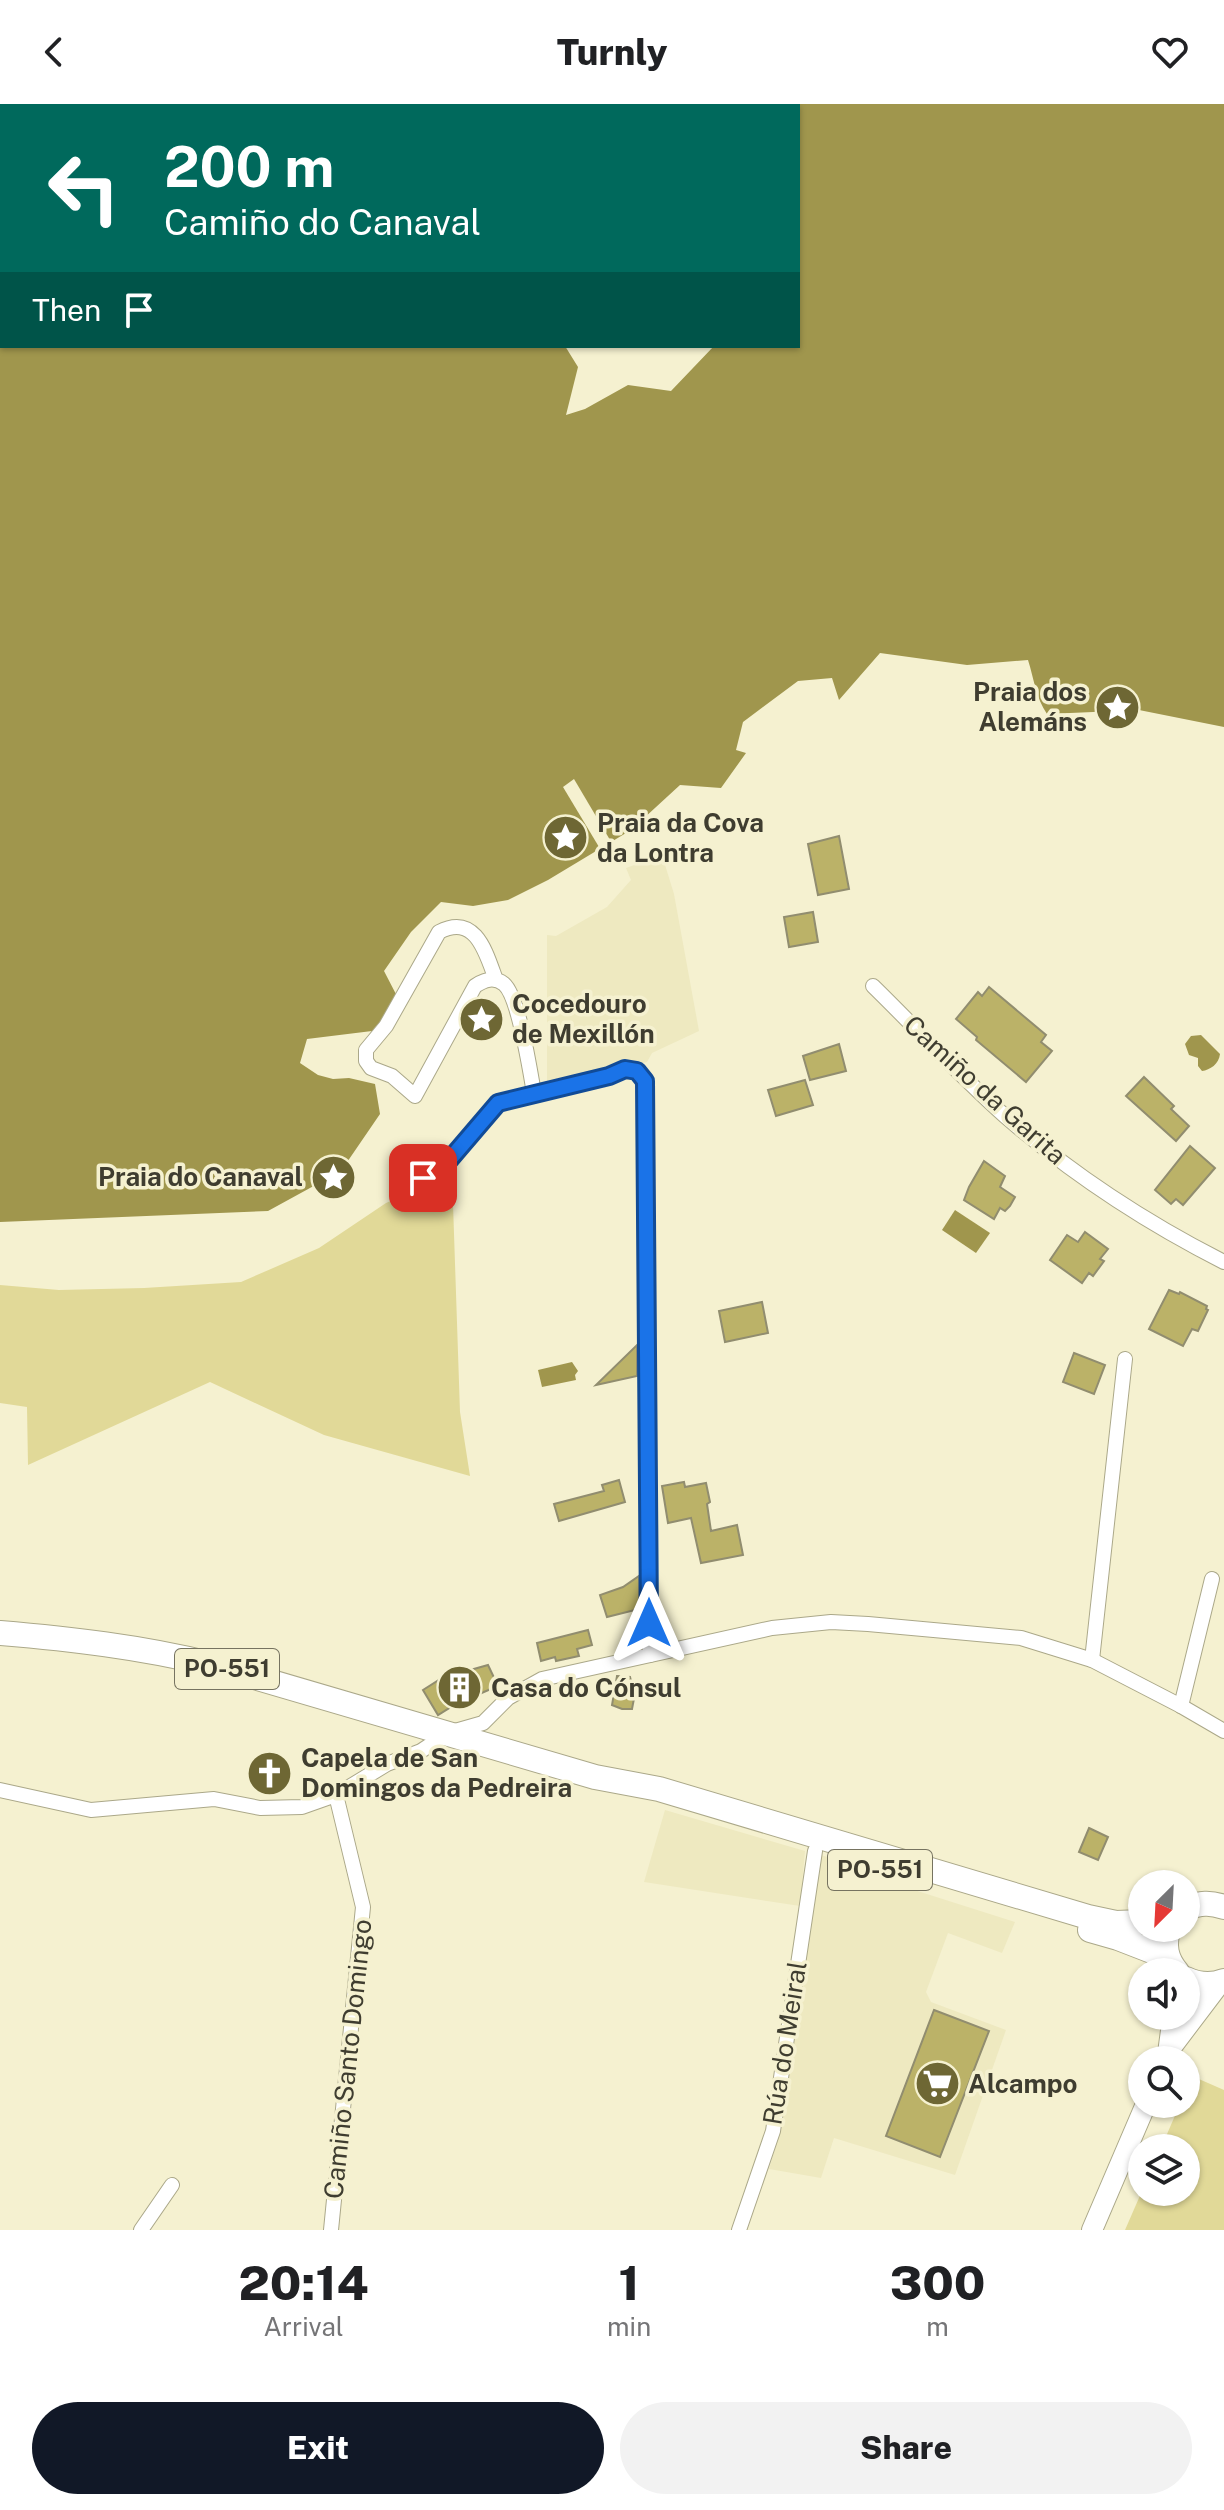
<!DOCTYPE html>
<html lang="en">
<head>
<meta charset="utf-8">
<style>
  body { margin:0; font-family:"Public Sans",sans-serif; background:#f2f2f2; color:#202124; height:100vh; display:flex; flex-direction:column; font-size:30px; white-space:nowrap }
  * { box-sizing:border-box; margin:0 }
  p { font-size:26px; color:#757577 }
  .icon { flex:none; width:44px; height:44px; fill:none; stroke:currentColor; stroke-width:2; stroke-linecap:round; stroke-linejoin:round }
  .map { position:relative; height:2126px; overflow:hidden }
  .side { display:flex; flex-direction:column; background:#fff; flex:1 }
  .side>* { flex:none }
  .top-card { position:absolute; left:0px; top:0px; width:800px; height:244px; box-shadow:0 2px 6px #0004; background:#00695c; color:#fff; overflow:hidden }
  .needle { width:52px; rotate:204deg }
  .fabs { position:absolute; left:1128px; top:1766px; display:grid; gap:16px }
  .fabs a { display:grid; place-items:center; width:72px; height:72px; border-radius:50%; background:#fff; box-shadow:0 2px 6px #0004; font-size:40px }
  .pin { position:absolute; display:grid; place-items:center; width:68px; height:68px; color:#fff; margin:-34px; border-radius:16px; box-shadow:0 4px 12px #0006 }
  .me { position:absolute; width:88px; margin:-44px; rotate:0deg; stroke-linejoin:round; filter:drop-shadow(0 0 6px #0008) }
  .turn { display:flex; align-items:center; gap:28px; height:168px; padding:0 32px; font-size:36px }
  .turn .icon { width:104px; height:104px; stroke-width:2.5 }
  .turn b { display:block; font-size:56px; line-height:68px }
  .then { display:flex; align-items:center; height:76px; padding:0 32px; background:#0003; gap:16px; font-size:30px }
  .eta { display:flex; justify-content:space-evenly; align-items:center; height:136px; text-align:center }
  .eta b { font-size:48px; font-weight:800; line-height:56px }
  .primary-button { display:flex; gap:16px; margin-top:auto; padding:16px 32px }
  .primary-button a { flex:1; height:92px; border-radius:48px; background:#111827; color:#fff; font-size:32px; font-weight:800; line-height:92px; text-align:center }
  .primary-button a+a { background:#f2f2f2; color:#202124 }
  header { display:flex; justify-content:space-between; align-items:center; height:104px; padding:0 32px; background:#fff; font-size:36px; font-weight:800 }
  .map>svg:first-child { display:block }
  .built { fill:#eee9c0 }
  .green { fill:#e1d998 }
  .water { fill:#a0964d }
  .pier { fill:#f5f1d0 }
  .building { fill:#bbb268; stroke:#918d6f; stroke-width:2 }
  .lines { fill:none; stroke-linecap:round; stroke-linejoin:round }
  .minor-casing { stroke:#aba889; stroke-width:16 }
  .secondary-casing { stroke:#aba889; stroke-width:22 }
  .primary-casing { stroke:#aba889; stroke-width:26 }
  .minor { stroke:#fff; stroke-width:14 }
  .secondary { stroke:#fff; stroke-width:20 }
  .primary { stroke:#fff; stroke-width:24 }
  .route-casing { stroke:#114b97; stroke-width:20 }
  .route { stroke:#1a73e8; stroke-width:14 }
  .labels { text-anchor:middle; stroke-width:7; stroke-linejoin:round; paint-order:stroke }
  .shield { fill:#f5f1d0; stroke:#767360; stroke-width:2 }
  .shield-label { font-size:24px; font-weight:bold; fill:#3f3d30 }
  .poi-label { font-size:26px; font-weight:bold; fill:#3f3d30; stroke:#f5f1d0; text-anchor:start }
  .street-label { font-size:26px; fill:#3f3d30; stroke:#f5f1d0 }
</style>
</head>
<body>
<header><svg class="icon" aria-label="back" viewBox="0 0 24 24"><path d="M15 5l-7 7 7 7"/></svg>Turnly<svg class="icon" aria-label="heart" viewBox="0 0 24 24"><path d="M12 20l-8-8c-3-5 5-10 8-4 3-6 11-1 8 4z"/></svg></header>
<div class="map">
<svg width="1224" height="2126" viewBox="0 0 1224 2126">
  <rect width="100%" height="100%" fill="#f5f1d0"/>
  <g class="built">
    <path d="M662,751L674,790L699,927L652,949L647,958L547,981V831L556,832L607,803L631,776L626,764Z"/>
    <path d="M665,1706L805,1747L800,1802L644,1778Z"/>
    <path d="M821,1751L865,1765L864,1770L1015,1818L1002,1849L948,1829L926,1888L931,1898L1006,1926L955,2071L834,2034L821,2074L769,2065L782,2022Z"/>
  </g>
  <g class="green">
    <path d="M452,1070L460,1308L470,1372L324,1331L210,1278L28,1361L27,1303L0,1299V1181L59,1186L144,1184L241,1178L319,1144L386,1099Z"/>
    <path d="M1192,1972L1224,1986V2126H1125L1142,2087L1186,2088V2044H1161L1180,2000H1186V1987Z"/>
  </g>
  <g class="water">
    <path d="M0,0H655V2H2V242H565L578,263L566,311L585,305L628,281L671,287L714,242H798V2H752L751,0H1224V623L1139,606L1047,610C1036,594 1034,575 1028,556L967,561L880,549L839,596L832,574L798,577L743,618L736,646L746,649L721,684L680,681L631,726L548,776L508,796L473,802L441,798L411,828L384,867L399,896L372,927L307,935L300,959L318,971L333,975L349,974L375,980L380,1010L341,1067L268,1107L0,1118Z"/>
    <path d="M1201,931L1220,950C1219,960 1210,966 1202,967L1198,962V954L1189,951L1185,940L1191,932Z"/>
    <path d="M955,1106L990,1129L976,1149L942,1126Z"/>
    <path d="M572,1258L578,1267L575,1271L576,1276L542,1283L538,1266Z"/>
  </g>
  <path class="pier" d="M574,675L613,741L602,748L563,683Z"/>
  <g class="building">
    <path d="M839,732L849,785L818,791L808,740Z"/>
    <path d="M813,808L818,838L789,843L784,813Z"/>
    <path d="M989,883L1046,931L1041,938L1052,947L1026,978L976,936L977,933L956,915L978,888L982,892Z"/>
    <path d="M839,940L846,967L810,976L803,952Z"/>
    <path d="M1144,973L1174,1002L1171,1005L1189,1022L1176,1037L1126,992Z"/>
    <path d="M805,976L813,1001L776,1012L768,986Z"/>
    <path d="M1190,1042L1215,1064L1183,1101L1176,1095L1171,1100L1155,1086Z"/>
    <path d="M984,1057L1005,1072L1000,1083L1015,1093L1010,1102L1005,1107L1000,1104L994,1115L964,1096L969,1083Z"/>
    <path d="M1085,1128L1108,1145L1100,1155L1104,1157L1093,1172L1089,1169L1082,1179L1050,1156L1067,1131L1078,1138Z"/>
    <path d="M1169,1186L1179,1190L1180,1188L1207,1202L1206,1205L1208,1206L1198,1227L1192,1225L1183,1242L1149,1225Z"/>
    <path d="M762,1198L768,1229L725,1238L719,1207Z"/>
    <path d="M637,1241V1272L596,1281Z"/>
    <path d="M1074,1249L1105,1261L1094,1290L1063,1278Z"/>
    <path d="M619,1376L625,1398L559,1417L554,1400L604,1387L602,1381Z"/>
    <path d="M684,1378L685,1383L706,1379L710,1398L707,1400L711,1427L737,1421L743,1451L701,1459L691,1414L668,1419L662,1382Z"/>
    <path d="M639,1472V1505L607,1513L600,1491L623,1483Z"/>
    <path d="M588,1526L592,1541L577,1545L579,1552L556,1557L555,1553L541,1557L537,1539Z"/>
    <path d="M488,1561L498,1582L456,1600L438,1611L423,1586L442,1574Z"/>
    <path d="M617,1572L630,1573L631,1577L637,1579L632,1605H622L612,1601Z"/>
    <path d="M262,1657L284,1668L277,1682L255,1670Z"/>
    <path d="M1089,1724L1108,1733L1098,1756L1079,1748Z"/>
    <path d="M934,1906L989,1927L940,2053L886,2032Z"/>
  </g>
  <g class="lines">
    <defs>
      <g id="minor">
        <path d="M496,876C486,849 476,809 439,828L386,922L366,946V957L371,964L392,972L415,992L475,882C484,876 494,872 504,880C519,893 530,967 534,989"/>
        <path d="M873,882C917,925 959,971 1005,1012C1072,1070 1145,1118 1224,1158"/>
        <path d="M423,1074L445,1061L498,999L609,972L625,965L637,967L645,977L650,1551"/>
        <path d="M1092,1556L1125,1255"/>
        <path d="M1181,1602L1212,1475"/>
        <path d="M0,1686L91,1706L214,1695L260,1704L302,1703L336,1691L387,1660L421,1647L448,1629L483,1619L508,1594L542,1575L772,1524L831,1518L868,1520L1021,1534L1092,1556L1181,1602L1224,1627"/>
        <path d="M141,2126L172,2081"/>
        <path d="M331,2126L363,1803L336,1691"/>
        <path d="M739,2126L773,2027L815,1747"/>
      </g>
      <g id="secondary">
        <path d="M1167,1949L1220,1879"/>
        <path d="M1168,1949L1173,1912"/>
        <path d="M1092,2126L1146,2000"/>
      </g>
      <g id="primary">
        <path d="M0,1529C71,1535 141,1543 210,1560L595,1673L659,1685L1088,1813L1116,1819L1142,1818"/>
        <path d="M1186,1804C1200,1799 1210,1798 1224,1803"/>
        <path d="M1169,1824C1163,1841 1166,1855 1177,1868"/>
        <path d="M1090,1826L1118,1834L1167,1853"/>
        <path d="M1186,1875C1199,1881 1211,1882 1224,1877"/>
      </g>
    </defs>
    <use href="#minor" class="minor-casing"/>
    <use href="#secondary" class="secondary-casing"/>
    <use href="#primary" class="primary-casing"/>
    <use href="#minor" class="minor"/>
    <use href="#secondary" class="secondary"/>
    <use href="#primary" class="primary"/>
  </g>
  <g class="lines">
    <defs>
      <path id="route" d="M423,1074L445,1061L498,999L609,972L625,965L637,967L645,977L649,1519"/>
    </defs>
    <use href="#route" class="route-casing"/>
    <use href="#route" class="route"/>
  </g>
  <defs>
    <symbol id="sight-disc" viewBox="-11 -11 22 22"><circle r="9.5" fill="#6e6734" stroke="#f5f1d0"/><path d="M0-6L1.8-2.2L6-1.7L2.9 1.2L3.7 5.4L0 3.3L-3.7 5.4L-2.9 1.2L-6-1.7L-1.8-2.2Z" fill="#fff"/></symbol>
    <symbol id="building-disc" viewBox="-11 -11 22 22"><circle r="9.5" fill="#6e6734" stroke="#f5f1d0"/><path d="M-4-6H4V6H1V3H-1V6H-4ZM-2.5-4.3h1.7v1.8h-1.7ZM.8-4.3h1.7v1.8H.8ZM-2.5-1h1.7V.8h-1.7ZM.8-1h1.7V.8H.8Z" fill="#fff"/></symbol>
    <symbol id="church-disc" viewBox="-11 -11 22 22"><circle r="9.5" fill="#6e6734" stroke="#f5f1d0"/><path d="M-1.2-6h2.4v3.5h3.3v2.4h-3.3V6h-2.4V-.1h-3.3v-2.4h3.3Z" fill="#fff"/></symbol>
    <symbol id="supermarket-disc" viewBox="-11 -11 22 22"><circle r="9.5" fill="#6e6734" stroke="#f5f1d0"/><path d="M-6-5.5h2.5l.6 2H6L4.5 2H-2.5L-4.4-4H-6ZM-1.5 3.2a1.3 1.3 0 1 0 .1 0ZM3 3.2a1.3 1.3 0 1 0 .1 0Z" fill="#fff"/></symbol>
  </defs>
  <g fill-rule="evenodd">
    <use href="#sight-disc" x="1092" y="578" width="51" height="51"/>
    <use href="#sight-disc" x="540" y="708" width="51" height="51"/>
    <use href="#sight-disc" x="456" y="890" width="51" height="51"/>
    <use href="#sight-disc" x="308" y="1048" width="51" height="51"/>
    <use href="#building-disc" x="434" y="1558" width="51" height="51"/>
    <use href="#church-disc" x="244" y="1644" width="51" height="51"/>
    <use href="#supermarket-disc" x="912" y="1954" width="51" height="51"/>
  </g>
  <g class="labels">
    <g class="shield">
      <rect x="175" y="1545" width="104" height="40" rx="6"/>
      <rect x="828" y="1746" width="104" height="40" rx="6"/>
    </g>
    <g class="shield-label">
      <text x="227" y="1573">PO-551</text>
      <text x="880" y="1774">PO-551</text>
    </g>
    <g class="poi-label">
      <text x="1087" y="597" text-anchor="end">Praia dos<tspan x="1087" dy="30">Alemáns</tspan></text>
      <text x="597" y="728">Praia da Cova<tspan x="597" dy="30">da Lontra</tspan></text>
      <text x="512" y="909">Cocedouro<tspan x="512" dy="30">de Mexillón</tspan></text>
      <text x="303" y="1082" text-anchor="end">Praia do Canaval</text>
      <text x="491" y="1593">Casa do Cónsul</text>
      <text x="301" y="1663">Capela de San<tspan x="301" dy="30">Domingos da Pedreira</tspan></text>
      <text x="968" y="1989">Alcampo</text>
    </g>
    <g class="street-label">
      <text transform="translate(985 986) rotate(42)" y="9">Camiño da Garita</text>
      <text transform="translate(785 1939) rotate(-81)" y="9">Rúa do Meiral</text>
      <text transform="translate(348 1955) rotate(-84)" y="9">Camiño Santo Domingo</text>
    </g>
  </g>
</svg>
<div class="fabs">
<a><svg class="needle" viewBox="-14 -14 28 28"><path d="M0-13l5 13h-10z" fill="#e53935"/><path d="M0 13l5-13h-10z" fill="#757577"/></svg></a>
<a><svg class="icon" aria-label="sound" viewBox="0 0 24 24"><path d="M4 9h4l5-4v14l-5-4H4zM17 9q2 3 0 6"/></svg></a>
<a><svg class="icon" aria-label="search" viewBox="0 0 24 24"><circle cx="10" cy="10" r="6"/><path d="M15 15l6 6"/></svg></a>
<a><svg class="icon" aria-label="layers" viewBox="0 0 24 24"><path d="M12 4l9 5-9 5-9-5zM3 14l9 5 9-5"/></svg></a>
</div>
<div class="pin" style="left:423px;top:1074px;background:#d93025"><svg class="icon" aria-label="arrive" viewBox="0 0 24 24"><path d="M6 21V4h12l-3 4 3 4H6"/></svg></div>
<svg class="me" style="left:649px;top:1519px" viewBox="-20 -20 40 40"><path d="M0-17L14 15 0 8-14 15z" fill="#1a73e8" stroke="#fff" stroke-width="4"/></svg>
<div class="top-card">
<div class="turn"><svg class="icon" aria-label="left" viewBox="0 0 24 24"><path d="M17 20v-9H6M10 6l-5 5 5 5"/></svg><div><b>200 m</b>Camiño do Canaval</div></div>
<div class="then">Then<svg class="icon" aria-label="arrive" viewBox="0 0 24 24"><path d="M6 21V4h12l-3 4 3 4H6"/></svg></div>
</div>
</div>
<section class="side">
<div class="eta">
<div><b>20:14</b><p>Arrival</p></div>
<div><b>1</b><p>min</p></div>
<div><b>300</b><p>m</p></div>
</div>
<div class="primary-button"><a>Exit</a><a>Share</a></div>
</section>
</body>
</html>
